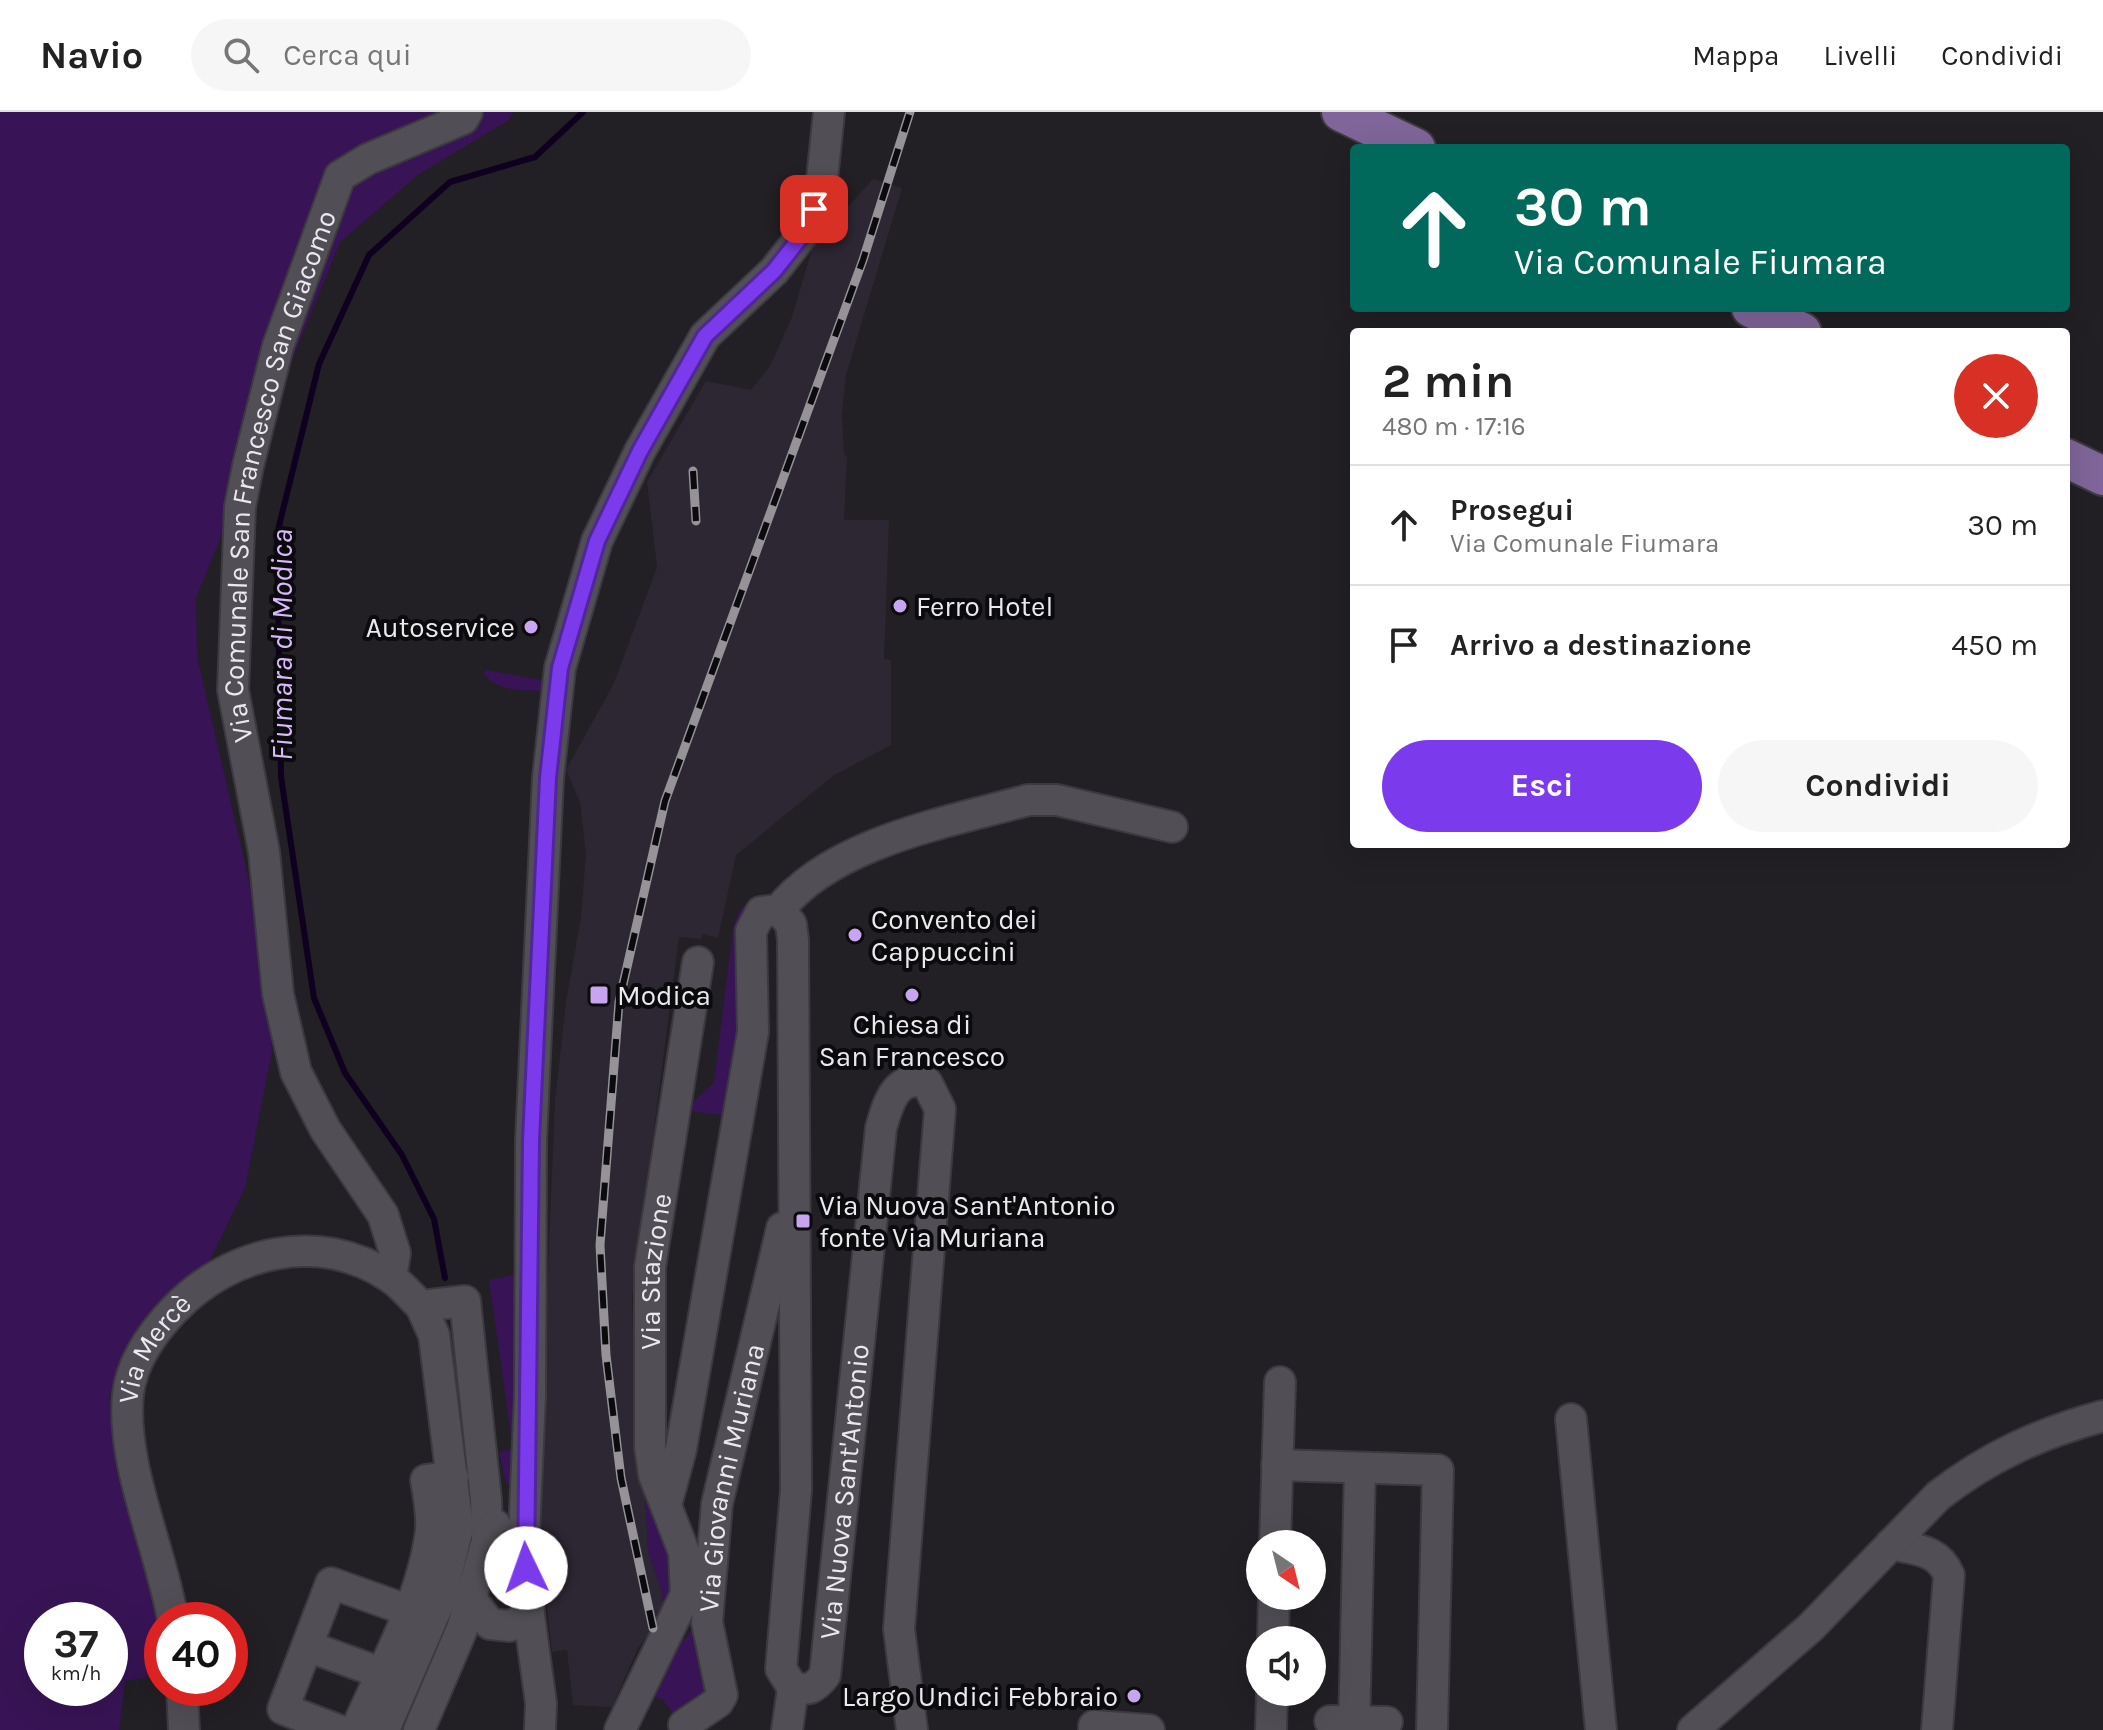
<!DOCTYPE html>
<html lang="it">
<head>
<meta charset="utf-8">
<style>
  body { margin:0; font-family:Karla,sans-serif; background:#f6f6f6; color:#222; height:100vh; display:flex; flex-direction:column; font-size:30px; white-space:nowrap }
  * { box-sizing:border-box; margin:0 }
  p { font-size:26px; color:#767676 }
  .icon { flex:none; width:44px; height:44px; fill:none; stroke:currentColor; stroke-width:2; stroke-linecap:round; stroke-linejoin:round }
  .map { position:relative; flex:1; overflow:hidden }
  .panel { position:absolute; left:1350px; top:216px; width:720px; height:520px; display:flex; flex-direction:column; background:#fff; border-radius:8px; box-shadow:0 8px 32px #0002 }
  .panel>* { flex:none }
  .banner { position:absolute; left:1350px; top:32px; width:720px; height:168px; border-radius:8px; box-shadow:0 8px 32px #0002; background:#00695c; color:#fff; overflow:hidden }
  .needle { width:52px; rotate:145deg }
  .fabs { position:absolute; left:1246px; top:1418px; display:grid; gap:16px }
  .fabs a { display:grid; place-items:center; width:80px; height:80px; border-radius:50%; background:#fff; box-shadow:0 8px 32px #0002; font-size:40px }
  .speed { position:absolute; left:24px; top:1490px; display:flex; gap:16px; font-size:40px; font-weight:700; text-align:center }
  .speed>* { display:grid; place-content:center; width:104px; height:104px; border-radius:50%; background:#fff; box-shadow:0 8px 32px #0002; line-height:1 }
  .speed small { font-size:20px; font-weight:400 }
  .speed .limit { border:12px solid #d22; background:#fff; color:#111 }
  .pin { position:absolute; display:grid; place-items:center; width:68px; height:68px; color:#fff; margin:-34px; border-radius:16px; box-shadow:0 4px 12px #0006 }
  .me { position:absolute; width:88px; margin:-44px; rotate:357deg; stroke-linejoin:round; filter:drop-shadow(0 0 6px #0008) }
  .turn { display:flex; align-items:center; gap:28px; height:168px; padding:0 32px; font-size:36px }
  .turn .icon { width:104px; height:104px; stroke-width:2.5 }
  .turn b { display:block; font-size:56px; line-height:68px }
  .round { display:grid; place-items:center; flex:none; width:84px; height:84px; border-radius:42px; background:#f6f6f6 }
  .head { display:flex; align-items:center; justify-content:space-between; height:136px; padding:0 32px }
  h1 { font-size:48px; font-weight:700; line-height:60px }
  .primary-button { display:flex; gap:16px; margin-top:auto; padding:16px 32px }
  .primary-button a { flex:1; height:92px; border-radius:48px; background:#7c3aed; color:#fff; font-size:32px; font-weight:700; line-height:92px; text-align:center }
  .primary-button a+a { background:#f6f6f6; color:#222 }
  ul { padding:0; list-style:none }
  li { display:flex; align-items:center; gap:24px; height:120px; padding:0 32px; border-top:2px solid #e0e0e0 }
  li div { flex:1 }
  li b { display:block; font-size:30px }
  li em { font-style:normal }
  header { display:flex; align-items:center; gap:48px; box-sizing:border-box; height:112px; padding:0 40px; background:#fff; border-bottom:2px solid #e0e0e0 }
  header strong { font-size:38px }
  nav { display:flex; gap:44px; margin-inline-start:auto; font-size:28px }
  .search { width:560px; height:72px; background:#f6f6f6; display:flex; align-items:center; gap:20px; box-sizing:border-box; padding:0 28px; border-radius:44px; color:#767676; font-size:30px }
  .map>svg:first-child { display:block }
  .built { fill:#2c2733 }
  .green { fill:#381456; fill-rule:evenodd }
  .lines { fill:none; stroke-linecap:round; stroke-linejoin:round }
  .stream { stroke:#0f001f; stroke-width:6 }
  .minor-casing { stroke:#3c3a3f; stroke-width:34 }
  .major-casing { stroke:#3c3a3f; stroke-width:42 }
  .minor { stroke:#514e55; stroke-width:30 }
  .major { stroke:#7f6599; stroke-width:38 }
  .rail-casing { stroke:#959298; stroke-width:9 }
  .rail { stroke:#0b0a0c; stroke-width:6; stroke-dasharray:18; stroke-linecap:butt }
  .route-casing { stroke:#51269a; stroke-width:20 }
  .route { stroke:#7c3aed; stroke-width:14 }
  .poi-dot { fill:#c8a6ef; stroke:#0b0a0c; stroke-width:3 }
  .labels { text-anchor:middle; stroke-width:8; stroke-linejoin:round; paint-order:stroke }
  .street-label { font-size:28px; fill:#ebe9ee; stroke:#0b0a0c }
  .poi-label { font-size:28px; fill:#ebe9ee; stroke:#0b0a0c; text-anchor:start }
  .water-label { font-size:30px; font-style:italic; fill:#d8b9fb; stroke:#0b0a0c }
</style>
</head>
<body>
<header>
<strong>Navio</strong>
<div class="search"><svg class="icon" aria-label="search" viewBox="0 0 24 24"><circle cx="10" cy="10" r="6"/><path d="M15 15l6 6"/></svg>Cerca qui</div>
<nav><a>Mappa</a><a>Livelli</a><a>Condividi</a></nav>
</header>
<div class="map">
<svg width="2103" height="1618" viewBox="0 0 2103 1618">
  <rect width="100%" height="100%" fill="#221f25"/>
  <path class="built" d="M873,67L902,76L846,263L842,301L844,342L847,345L844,408H889L884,547L891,548V633L833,664L736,743L718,826L703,822L701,827L679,825L632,1185L636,1334L645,1379L648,1439L662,1480L664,1501L638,1536L612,1595L573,1593L567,1538L552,1540L541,1441L539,1376L555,989L566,890L581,805L586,742L580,690L566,658L614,571L657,455L647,370L706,269L751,278L770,254L792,205L813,134Z"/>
  <g class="green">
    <path d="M0,0H513L509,8L419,62L340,130L196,486L197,544L259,813L272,939L245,1076L209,1150L169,1182L140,1212L121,1246L109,1285L160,1485L162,1562L125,1569L119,1618H0ZM42,1508H110V1576H42Z"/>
    <path d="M487,558L547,569L545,579C522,578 499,581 483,561Z"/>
    <path d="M754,786L748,794L746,871L729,1004L690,999L693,990L714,970L733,816L739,799Z"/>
    <path d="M518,1162L515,1371L506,1372L499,1340L513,1337L489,1168Z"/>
    <path d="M645,1379C657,1421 686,1457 664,1501L662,1480L648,1439Z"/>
    <path d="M510,1428L517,1478L507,1489L501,1488L496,1477L503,1451V1431Z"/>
    <path d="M697,1506L718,1570L678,1608L663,1588L651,1583L657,1571L663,1567L659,1556L681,1527H686Z"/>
  </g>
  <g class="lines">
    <path class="stream" d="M445,1166L434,1107L402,1043L345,961L314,886L281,665L277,422L319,252L369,143L450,70L535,45L583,0"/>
    <defs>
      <g id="minor">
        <path d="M779,798C832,730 949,710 1028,688H1057L1172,715"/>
        <path id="s1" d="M391,1166L395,1141L383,1103L325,1017L296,960L278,882L264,740L233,578L240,395L248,354L278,234L340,64L368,47L463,7L467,0"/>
        <path d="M1571,1307L1601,1618"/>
        <path d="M1277,1353L1438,1358L1432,1618"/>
        <path id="s2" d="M666,1393L681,1337L753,920L751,819L761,800L779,798L791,812L793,828L796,1378L781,1557L793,1576C809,1579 815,1576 825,1563L881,1016C888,992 895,962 927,971L940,997L899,1517L912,1618"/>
        <path d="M1275,1432L1280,1270"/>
        <path d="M1891,1432C1916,1438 1938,1437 1949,1463L1937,1618"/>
        <path d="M472,1488L490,1512L510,1514L529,1504"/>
        <path id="s3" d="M173,1508C161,1436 121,1354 128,1282C132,1249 152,1221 174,1198C230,1139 319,1118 390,1165C401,1172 411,1185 421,1194L465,1189L486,1388L487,1429"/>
        <path d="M1273,1528L1274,1484"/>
        <path d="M307,1534L381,1561"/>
        <path d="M182,1576L184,1618"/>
        <path d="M1330,1609L1387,1610"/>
        <path id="s4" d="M684,1613L718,1590L722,1583L707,1510L717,1392L782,1116"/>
        <path d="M338,1618L283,1597L331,1471L407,1498"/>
        <path d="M356,1618C383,1555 423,1487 431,1418C432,1402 429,1384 426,1368L453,1365"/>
        <path d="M384,1618L440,1488L458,1416L434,1223L421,1194"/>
        <path d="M419,1618L462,1517L487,1429L495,1413"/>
        <path d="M540,1618L541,1591L529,1504L524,1423L530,1284L531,1028L548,666L560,556L597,429L640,339L705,224L774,159L807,117L821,77L829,0"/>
        <path id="s5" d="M620,1618L686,1482L684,1440L654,1363L650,1335V1155L698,850"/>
        <path d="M787,1618L793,1576"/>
        <path d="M1094,1618V1614L1149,1618"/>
        <path d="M1271,1618L1272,1580"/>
        <path d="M1354,1618L1360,1356"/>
        <path d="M1693,1618L1811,1515L1938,1384C1989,1344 2041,1321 2103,1304"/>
      </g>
      <g id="major">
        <path d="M1341,0L1416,36"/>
        <path d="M1751,196L1802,220"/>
        <path d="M2066,346L2103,364"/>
      </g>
    </defs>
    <use href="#minor" class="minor-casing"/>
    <use href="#major" class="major-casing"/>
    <use href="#minor" class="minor"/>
    <use href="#major" class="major"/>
    <defs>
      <g id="rail">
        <path d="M693,359L696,409"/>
        <path d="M653,1516L621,1366L606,1243L600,1133L619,890L665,689L863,148L910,0"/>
      </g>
    </defs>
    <use href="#rail" class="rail-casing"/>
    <use href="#rail" class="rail"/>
  </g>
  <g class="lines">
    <defs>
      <path id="route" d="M526,1456L531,1028L548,666L560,556L597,429L640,339L705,224L774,159L807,117L814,97"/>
    </defs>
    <use href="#route" class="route-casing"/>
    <use href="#route" class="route"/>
  </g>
  <g class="poi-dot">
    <circle cx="900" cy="494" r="8"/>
    <circle cx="531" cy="515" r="8"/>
    <circle cx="855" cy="823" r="8"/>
    <rect x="589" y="873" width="20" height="20" rx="4"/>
    <circle cx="912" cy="883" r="8"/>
    <rect x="795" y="1101" width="16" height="16" rx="4"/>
    <circle cx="1134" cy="1584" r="8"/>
  </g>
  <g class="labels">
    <g class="street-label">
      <text dy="10" stroke="none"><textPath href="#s1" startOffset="840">Via Comunale San Francesco San Giacomo</textPath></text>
      <text dy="10" stroke="none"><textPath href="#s5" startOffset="480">Via Stazione</textPath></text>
      <text dy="10" stroke="none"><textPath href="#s3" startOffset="284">Via Mercè</textPath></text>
      <text dy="10" stroke="none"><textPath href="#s4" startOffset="270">Via Giovanni Muriana</textPath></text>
      <text dy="10" stroke="none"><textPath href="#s2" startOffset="1630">Via Nuova Sant'Antonio</textPath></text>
    </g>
    <g class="poi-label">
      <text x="916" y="504">Ferro Hotel</text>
      <text x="515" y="525" text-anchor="end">Autoservice</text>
      <text x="871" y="817">Convento dei<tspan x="871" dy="32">Cappuccini</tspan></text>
      <text x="617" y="893">Modica</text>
      <text x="912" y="922" text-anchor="middle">Chiesa di<tspan x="912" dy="32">San Francesco</tspan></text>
      <text x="819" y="1103">Via Nuova Sant'Antonio<tspan x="819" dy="32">fonte Via Muriana</tspan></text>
      <text x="1118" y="1594" text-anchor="end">Largo Undici Febbraio</text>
    </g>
    <g class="water-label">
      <text transform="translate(282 533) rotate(-90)" y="10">Fiumara di Modica</text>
    </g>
  </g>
</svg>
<div class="fabs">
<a><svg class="needle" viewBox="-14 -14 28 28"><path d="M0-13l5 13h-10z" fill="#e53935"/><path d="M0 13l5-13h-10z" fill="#767676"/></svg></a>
<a><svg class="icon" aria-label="sound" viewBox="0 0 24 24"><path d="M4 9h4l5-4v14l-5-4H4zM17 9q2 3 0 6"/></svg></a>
</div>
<div class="speed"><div>37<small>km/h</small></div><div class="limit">40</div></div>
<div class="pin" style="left:814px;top:97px;background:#d93025"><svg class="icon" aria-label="arrive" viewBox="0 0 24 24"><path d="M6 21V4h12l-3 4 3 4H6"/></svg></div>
<svg class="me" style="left:526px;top:1456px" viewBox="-20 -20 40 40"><circle r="19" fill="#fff"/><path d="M0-13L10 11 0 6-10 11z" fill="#7c3aed"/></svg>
<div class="banner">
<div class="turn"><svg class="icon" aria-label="ahead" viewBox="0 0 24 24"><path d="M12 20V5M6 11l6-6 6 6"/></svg><div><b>30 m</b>Via Comunale Fiumara</div></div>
</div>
<section class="panel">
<div class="head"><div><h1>2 min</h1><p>480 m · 17:16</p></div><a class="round" style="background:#d93025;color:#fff"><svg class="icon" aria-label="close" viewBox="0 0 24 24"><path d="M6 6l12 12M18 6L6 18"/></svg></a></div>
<ul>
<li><svg class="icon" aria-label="ahead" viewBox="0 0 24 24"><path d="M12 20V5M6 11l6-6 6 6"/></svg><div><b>Prosegui</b><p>Via Comunale Fiumara</p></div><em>30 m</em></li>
<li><svg class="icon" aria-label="arrive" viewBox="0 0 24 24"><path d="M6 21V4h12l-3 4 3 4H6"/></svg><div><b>Arrivo a destinazione</b></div><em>450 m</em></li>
</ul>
<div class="primary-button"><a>Esci</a><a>Condividi</a></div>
</section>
</div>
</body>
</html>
